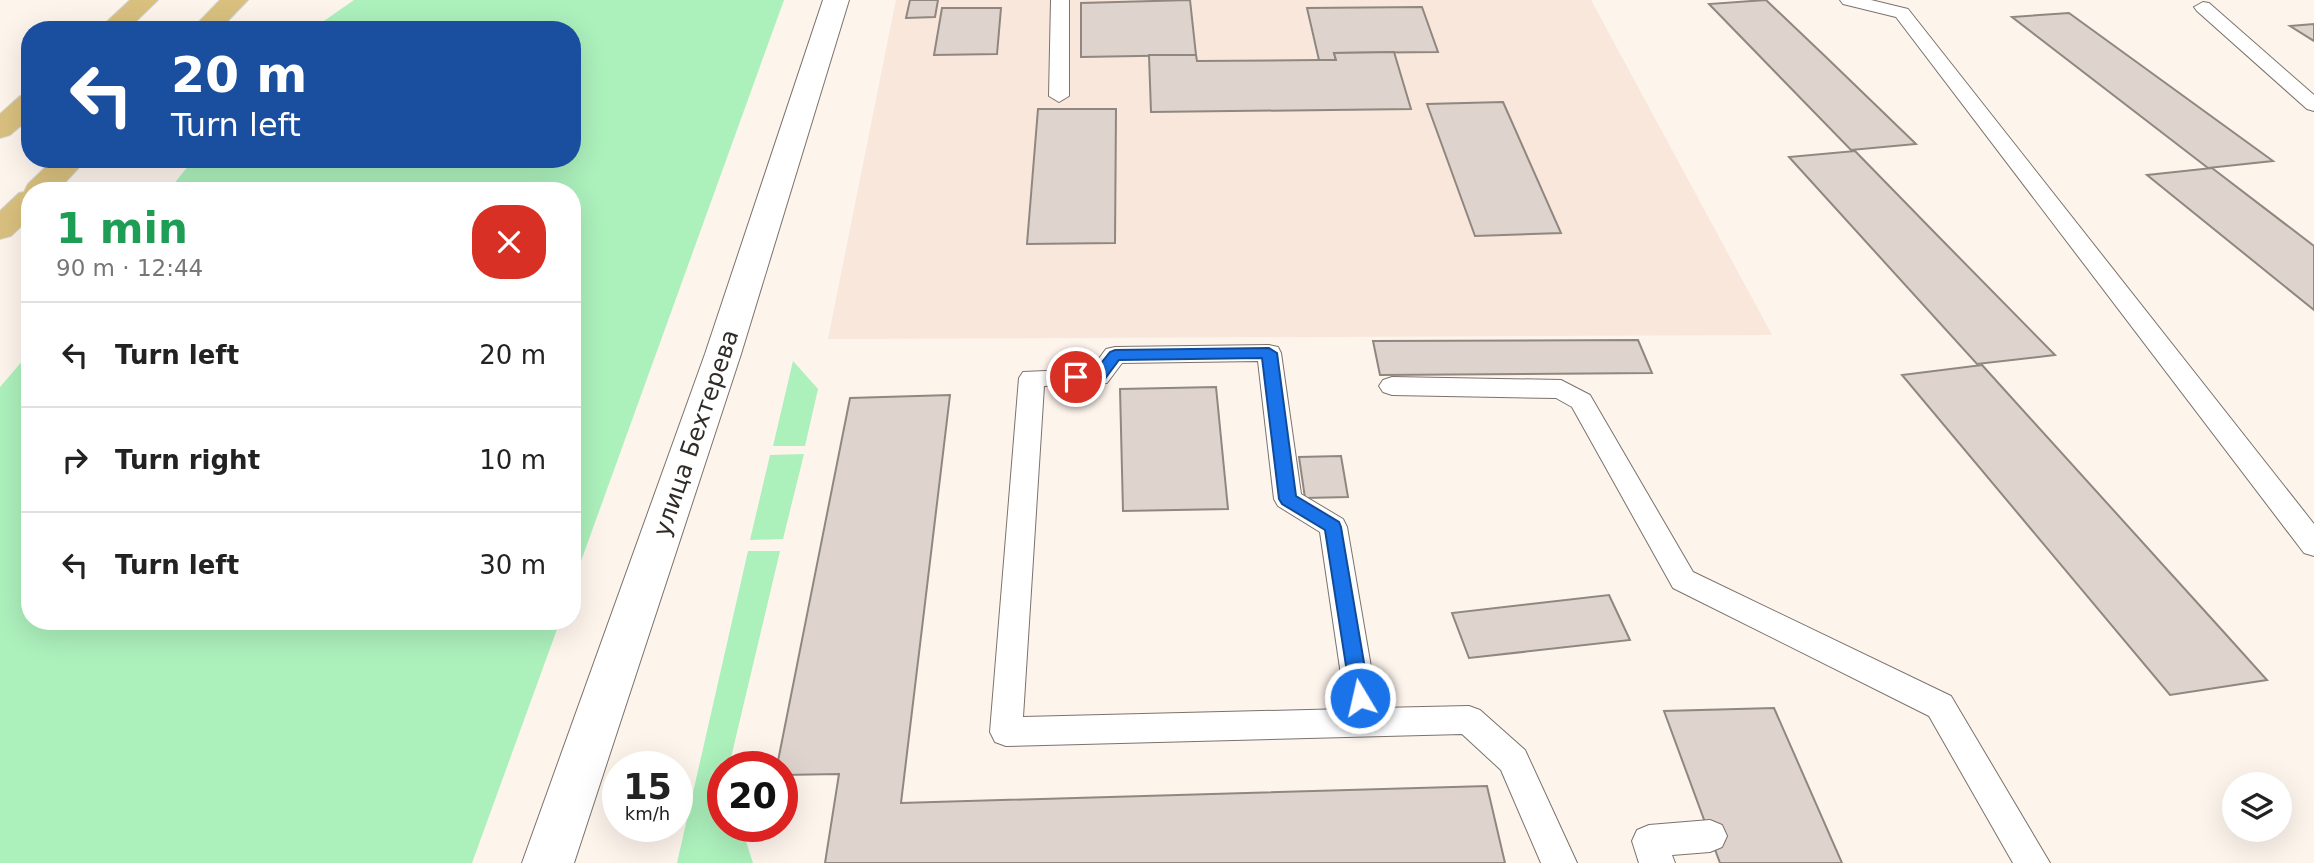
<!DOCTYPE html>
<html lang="en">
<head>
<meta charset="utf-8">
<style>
  body { margin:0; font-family:"DejaVu Sans",sans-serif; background:#f2f2f2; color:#222; height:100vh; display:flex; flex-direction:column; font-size:26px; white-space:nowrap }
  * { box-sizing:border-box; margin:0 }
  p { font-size:23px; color:#767676 }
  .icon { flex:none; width:38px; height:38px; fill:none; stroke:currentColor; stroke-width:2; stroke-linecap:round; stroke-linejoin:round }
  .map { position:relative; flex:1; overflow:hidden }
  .details { position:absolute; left:21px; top:182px; width:560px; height:448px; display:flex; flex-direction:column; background:#fff; border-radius:28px; box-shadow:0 7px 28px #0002 }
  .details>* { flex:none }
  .top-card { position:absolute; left:21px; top:21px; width:560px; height:147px; border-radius:28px; box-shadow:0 7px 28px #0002; background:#1a4fa0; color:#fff; overflow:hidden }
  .buttons { position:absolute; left:2222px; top:772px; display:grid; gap:14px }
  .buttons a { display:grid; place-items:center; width:70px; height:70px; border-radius:50%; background:#fff; box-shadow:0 7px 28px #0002; font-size:35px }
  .speed { position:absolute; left:602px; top:751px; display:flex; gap:14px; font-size:35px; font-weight:700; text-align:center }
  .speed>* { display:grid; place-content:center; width:91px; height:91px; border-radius:50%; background:#fff; box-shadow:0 7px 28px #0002; line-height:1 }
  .speed small { font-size:18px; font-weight:400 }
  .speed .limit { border:10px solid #d22; background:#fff; color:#111 }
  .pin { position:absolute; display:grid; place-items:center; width:60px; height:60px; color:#fff; margin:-30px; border:4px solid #fff; border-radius:50%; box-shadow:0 2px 7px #0007 }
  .me { position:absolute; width:77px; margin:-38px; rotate:351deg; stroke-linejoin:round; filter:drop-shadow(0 0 5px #0008) }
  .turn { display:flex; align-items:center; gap:24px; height:147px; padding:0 35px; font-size:32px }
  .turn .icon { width:91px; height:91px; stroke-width:2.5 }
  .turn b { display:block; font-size:49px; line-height:60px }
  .round { display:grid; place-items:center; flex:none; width:74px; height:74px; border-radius:28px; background:#f2f2f2 }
  .summary { display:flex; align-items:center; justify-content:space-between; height:119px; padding:0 35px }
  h1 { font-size:42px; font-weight:600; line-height:52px; color:#1e9e55 }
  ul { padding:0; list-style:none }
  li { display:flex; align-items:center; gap:21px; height:105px; padding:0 35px; border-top:2px solid #e0e0e0 }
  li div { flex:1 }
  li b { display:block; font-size:26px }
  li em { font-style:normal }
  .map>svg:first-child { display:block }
  .built { fill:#f8e7da }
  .green { fill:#acf0bc }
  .building { fill:#ded4cd; stroke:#8f8780; stroke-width:2 }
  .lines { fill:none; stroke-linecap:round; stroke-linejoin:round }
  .lane-casing { stroke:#7b726c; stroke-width:2 }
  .secondary-casing { stroke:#7b726c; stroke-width:2 }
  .primary-casing { stroke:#d5d5d4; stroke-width:2 }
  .lane { fill:#fff; fill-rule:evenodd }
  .secondary { fill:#fff; fill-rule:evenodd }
  .primary { fill:#d9c07f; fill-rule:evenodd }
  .route { fill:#1a73e8; stroke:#114b97; stroke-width:2 }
  .labels { text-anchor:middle; stroke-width:6; stroke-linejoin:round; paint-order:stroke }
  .street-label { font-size:24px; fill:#2f2b28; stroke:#fff }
</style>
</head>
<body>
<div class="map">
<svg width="2314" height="863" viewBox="0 0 2314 863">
  <rect width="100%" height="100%" fill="#fdf4ec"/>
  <path class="built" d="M896,0H1591L1772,335L828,339Z"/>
  <g class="green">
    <path d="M354,0H784L572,586V191H168L194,159H572V30H311Z"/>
    <path d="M30,352V621H560L472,863H0V387Z"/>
    <path d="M793,361L818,389L805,446H773Z"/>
    <path d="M804,454L783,539L750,540L770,455Z"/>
    <path d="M748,551H780L729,766H723V826H741L753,863H677Z"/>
  </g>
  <g class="building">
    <path d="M910,0H938L935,17L906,18Z"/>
    <path d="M1190,0L1196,55L1081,57V3Z"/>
    <path d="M1766,0L1828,59L1916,144L1851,150L1709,4Z"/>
    <path d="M1422,7L1438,52L1334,53L1336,60H1319L1307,8Z"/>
    <path d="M942,8H1001L997,54L934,55Z"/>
    <path d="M2069,13L2273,161L2208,168L2012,17Z"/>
    <path d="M2314,24V41L2290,26Z"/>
    <path d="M1394,52L1411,109L1151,112L1149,55H1196L1197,61L1319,60H1336L1334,53Z"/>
    <path d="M1503,102L1561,233L1475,236L1427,104Z"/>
    <path d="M1038,109H1116L1115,243L1027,244Z"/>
    <path d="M1855,151L1937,235L2055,355L1977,364L1789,157Z"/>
    <path d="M2212,168L2314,246V310L2147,175Z"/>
    <path d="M1638,340L1652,373L1380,375L1373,341Z"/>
    <path d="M1982,365L2221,629L2267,680L2170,695L1902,375Z"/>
    <path d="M1216,387L1228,509L1123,511L1120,389Z"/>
    <path d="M950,395L901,803L1487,786L1505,863H825L839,774L782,775V766H777L850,398Z"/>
    <path d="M1341,456L1348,497L1305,498L1299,457Z"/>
    <path d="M1609,595L1630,640L1469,658L1452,613Z"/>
    <path d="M1774,708L1842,863H1720L1664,711Z"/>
  </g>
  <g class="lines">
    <defs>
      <g id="lane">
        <path d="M1051,0H1069V96L1059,102L1049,96Z"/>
        <path d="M1840,0H1871L1908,9L2314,524V556L2304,553L1896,17L1843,4Z"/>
        <path d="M2203,2L2209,3L2314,95V111L2307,109L2197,11L2194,7Z"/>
        <path d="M1269,345L1278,347L1281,353L1301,494L1343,519L1347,527L1378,708L1469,706L1480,710L1525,750L1577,863H1541L1501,770L1462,734L1006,746L995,742L990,732L1019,378L1023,372L1091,369L1106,349L1115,347ZM1258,361L1274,499L1278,506L1320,532L1346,709L1023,717L1044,386L1107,383L1122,363Z"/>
        <path d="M1392,377L1561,380L1590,395L1693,572L1951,696L2050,863H2013L1929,716L1673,588L1572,407L1556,398L1392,395L1383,392L1379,386L1383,380Z"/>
        <path d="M1710,820L1722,825L1727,836L1722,847L1710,852L1672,855L1675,863H1639L1632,841L1637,830L1649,825Z"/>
      </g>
      <path id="secondary" d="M823,0H849L741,354L574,863H522L705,354Z"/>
      <g id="primary">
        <path d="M130,0H158L127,30H98Z"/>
        <path d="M220,0H248L219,30H191Z"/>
        <path d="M30,93V118L10,135L0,138V114L20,96Z"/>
        <path d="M54,159H87L57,191H30V218L11,236L0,239V211L19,193L24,192L28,184Z"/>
      </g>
    </defs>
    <use href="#lane" class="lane-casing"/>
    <use href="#secondary" class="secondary-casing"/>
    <use href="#primary" class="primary-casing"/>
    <use href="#lane" class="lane"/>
    <use href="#secondary" class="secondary"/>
    <use href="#primary" class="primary"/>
  </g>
  <path class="route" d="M1269,348L1277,353L1296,496L1339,522L1341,527L1370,698L1367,704L1360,706L1354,704L1351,698L1325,530L1282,504L1279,499L1262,358L1119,360L1104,380L1076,382L1068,377L1076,372H1094L1110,352L1115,350Z"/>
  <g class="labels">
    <g class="street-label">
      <text transform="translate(696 433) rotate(-71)" y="8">улица Бехтерева</text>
    </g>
  </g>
</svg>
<div class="buttons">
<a><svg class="icon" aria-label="layers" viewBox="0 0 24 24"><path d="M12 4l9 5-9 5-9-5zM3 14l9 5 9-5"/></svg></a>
</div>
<div class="speed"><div>15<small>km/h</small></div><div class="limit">20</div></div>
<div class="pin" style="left:1076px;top:377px;background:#d93025"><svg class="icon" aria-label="arrive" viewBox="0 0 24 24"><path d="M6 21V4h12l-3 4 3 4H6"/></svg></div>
<svg class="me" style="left:1360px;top:698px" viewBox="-20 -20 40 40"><circle r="17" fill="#1a73e8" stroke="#fff" stroke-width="3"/><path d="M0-11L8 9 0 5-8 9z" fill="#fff"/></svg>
<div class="top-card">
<div class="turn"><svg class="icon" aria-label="left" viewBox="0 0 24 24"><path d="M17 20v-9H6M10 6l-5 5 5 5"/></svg><div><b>20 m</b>Turn left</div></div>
</div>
<section class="details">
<div class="summary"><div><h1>1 min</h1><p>90 m · 12:44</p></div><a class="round" style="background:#d93025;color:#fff"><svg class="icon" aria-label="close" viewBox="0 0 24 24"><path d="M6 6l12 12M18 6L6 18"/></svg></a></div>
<ul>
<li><svg class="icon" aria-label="left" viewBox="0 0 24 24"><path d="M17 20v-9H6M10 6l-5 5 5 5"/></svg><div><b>Turn left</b></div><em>20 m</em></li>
<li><svg class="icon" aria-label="right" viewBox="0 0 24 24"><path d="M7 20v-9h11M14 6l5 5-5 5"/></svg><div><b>Turn right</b></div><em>10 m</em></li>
<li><svg class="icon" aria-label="left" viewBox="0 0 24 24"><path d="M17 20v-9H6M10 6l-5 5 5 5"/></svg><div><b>Turn left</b></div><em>30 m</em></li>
</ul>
</section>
</div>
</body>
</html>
